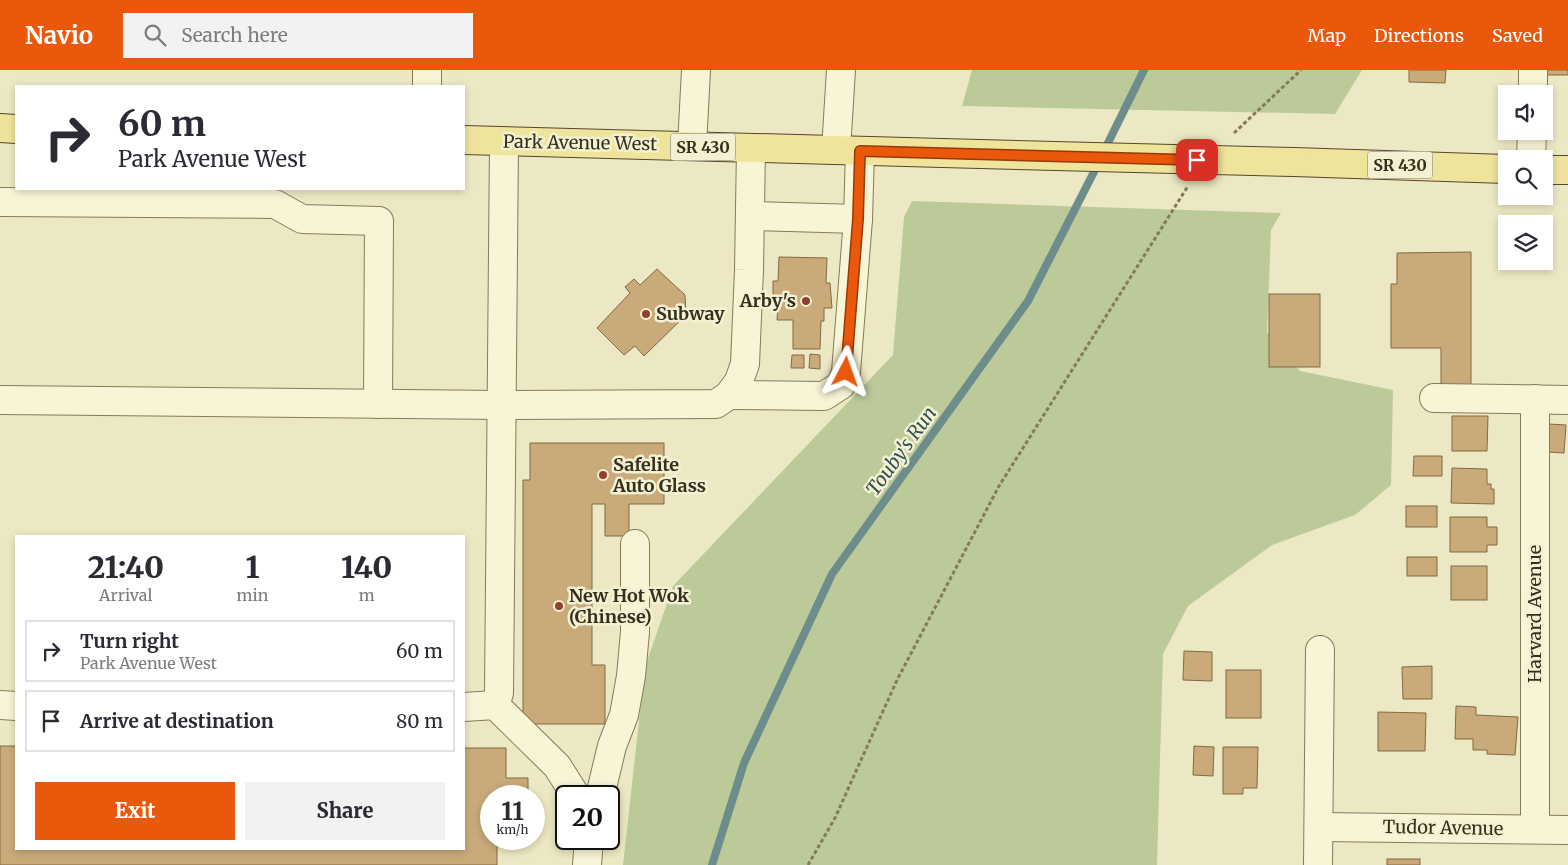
<!DOCTYPE html>
<html lang="en">
<head>
<meta charset="utf-8">
<style>
  body { margin:0; font-family:Merriweather,serif; background:#f2f2f3; color:#2b2b33; height:100vh; display:flex; flex-direction:column; font-size:19px; white-space:nowrap }
  * { box-sizing:border-box; margin:0 }
  p { font-size:16px; color:#7c7c81 }
  .icon { flex:none; width:28px; height:28px; fill:none; stroke:currentColor; stroke-width:2; stroke-linecap:round; stroke-linejoin:round }
  .map { position:relative; flex:1; overflow:hidden }
  .panel { position:absolute; left:15px; top:465px; width:450px; height:315px; display:flex; flex-direction:column; background:#fff; border-radius:0px; box-shadow:0 2px 8px #0003 }
  .panel>* { flex:none }
  .guide { position:absolute; left:15px; top:15px; width:450px; height:105px; border-radius:0px; box-shadow:0 2px 8px #0003; background:#fff; color:#2b2b33; overflow:hidden }
  .buttons { position:absolute; left:1498px; top:15px; display:grid; gap:10px }
  .buttons a { display:grid; place-items:center; width:55px; height:55px; border-radius:0px; background:#fff; box-shadow:0 2px 8px #0003; font-size:25px }
  .speed { position:absolute; left:480px; top:715px; display:flex; gap:10px; font-size:25px; font-weight:700; text-align:center }
  .speed>* { display:grid; place-content:center; width:65px; height:65px; border-radius:50%; background:#fff; box-shadow:0 2px 8px #0003; line-height:1 }
  .speed small { font-size:12px; font-weight:400 }
  .speed .limit { border:2px solid #111; border-radius:8px; background:#fff; color:#111 }
  .pin { position:absolute; display:grid; place-items:center; width:42px; height:42px; color:#fff; margin:-21px; border-radius:10px; box-shadow:0 2px 8px #0006 }
  .me { position:absolute; width:55px; margin:-28px; rotate:4deg; stroke-linejoin:round; filter:drop-shadow(0 0 4px #0008) }
  .turn { display:flex; align-items:center; gap:18px; height:105px; padding:0 20px; font-size:22px }
  .turn .icon { width:65px; height:65px; stroke-width:2.5 }
  .turn b { display:block; font-size:35px; line-height:42px }
  .eta { display:flex; justify-content:space-evenly; align-items:center; height:85px; text-align:center }
  .eta b { font-size:30px; font-weight:800; line-height:35px }
  .primary-button { display:flex; gap:10px; margin-top:auto; padding:10px 20px }
  .primary-button a { flex:1; height:58px; border-radius:0px; background:#ea580c; color:#fff; font-size:20px; font-weight:800; line-height:58px; text-align:center }
  .primary-button a+a { background:#f2f2f3; color:#2b2b33 }
  ul { padding:0; list-style:none }
  li { display:flex; align-items:center; gap:15px; height:62px; margin:0 10px 8px; padding:0 10px; border:2px solid #e1e1e2; border-radius:0px }
  li div { flex:1 }
  li b { display:block; font-size:19px }
  li em { font-style:normal }
  header { display:flex; align-items:center; gap:30px; box-sizing:border-box; height:70px; padding:0 25px; background:#ea580c; color:#fff }
  header strong { font-size:24px }
  nav { display:flex; gap:28px; margin-inline-start:auto; font-size:18px }
  .search { width:350px; height:45px; background:#f2f2f3; display:flex; align-items:center; gap:12px; box-sizing:border-box; padding:0 18px; border-radius:0px; color:#7c7c81; font-size:19px }
  .map>svg:first-child { display:block }
  .green { fill:#bbca98 }
  .lines { fill:none; stroke-linecap:round; stroke-linejoin:round }
  .stream { stroke:#6c8d8b; stroke-width:8 }
  .building { fill:#c9aa7a; stroke:#846941 }
  .minor-casing { stroke:#867a5b; stroke-width:30 }
  .major-casing { stroke:#54472f; stroke-width:30 }
  .path { stroke:#867a5b; stroke-width:3; stroke-dasharray:4 2.5; stroke-linecap:butt }
  .minor { stroke:#f8f4d6; stroke-width:28 }
  .major { stroke:#efe49c; stroke-width:28 }
  .major-bridge-casing { stroke:#54472f; stroke-width:30; stroke-linecap:butt }
  .major-bridge { stroke:#efe49c; stroke-width:28 }
  .route-casing { stroke:#983908; stroke-width:12 }
  .route { stroke:#ea580c; stroke-width:9 }
  .poi-dot { fill:#933f2d; stroke:#f4f1d3; stroke-width:2 }
  .labels { text-anchor:middle; stroke-width:5; stroke-linejoin:round; paint-order:stroke }
  .shield { fill:#f4f1d3; stroke:#706954; stroke-width:1 }
  .shield-label { font-size:16px; font-weight:bold; fill:#372f1e }
  .street-label { font-size:18px; fill:#372f1e; stroke:#f4f1d3 }
  .poi-label { font-size:18px; font-weight:bold; fill:#372f1e; stroke:#f4f1d3; text-anchor:start }
  .water-label { font-size:19px; font-style:italic; fill:#2e5156; stroke:#f4f1d3 }
</style>
</head>
<body>
<header>
<strong>Navio</strong>
<div class="search"><svg class="icon" aria-label="search" viewBox="0 0 24 24"><circle cx="10" cy="10" r="6"/><path d="M15 15l6 6"/></svg>Search here</div>
<nav><a>Map</a><a>Directions</a><a>Saved</a></nav>
</header>
<div class="map">
<svg width="1568" height="795" viewBox="0 0 1568 795">
  <rect width="100%" height="100%" fill="#ece8c3"/>
  <g class="green">
    <path d="M972,0H1362L1335,44L962,36Z"/>
    <path d="M912,131L1281,143L1271,160L1267,262L1300,301L1393,320L1391,415L1355,445L1272,475L1188,536L1163,584L1157,795H623L645,597L673,516L893,285L904,147Z"/>
  </g>
  <g class="lines">
    <g class="stream">
      <path d="M1104,81L1144,0"/>
      <path d="M712,795L744,693L832,504L1028,231L1099,92"/>
    </g>
  </g>
  <g class="building">
    <path d="M1409,0H1446L1445,13L1409,12Z"/>
    <rect x="1546" y="0" width="22" height="5"/>
    <path d="M1471,182V315H1441V278H1391V214H1397V183Z"/>
    <path d="M779,187L827,188L826,213H830L832,238H824V251H821L820,279H793V250H777L778,232H773V211H778Z"/>
    <path d="M657,199L685,225L686,245L644,286L635,276L624,285L597,258L630,223L625,217L634,209L640,215Z"/>
    <rect x="1269" y="224" width="51" height="73"/>
    <path d="M810,284L820,285V299L809,298Z"/>
    <path d="M792,285H804V298H791Z"/>
    <path d="M1452,346H1488L1487,381H1452Z"/>
    <path d="M1549,354L1566,355L1564,383L1548,382Z"/>
    <path d="M530,373H664V434H629V466H605V434H592V595H605V654H523V410H530Z"/>
    <path d="M1414,386H1442V406H1413Z"/>
    <path d="M1452,398L1487,399V414H1491V419H1494V434L1451,433Z"/>
    <rect x="1406" y="436" width="31" height="21"/>
    <path d="M1450,447H1487V457H1497V475H1487V482H1450Z"/>
    <rect x="1407" y="487" width="30" height="19"/>
    <rect x="1451" y="496" width="36" height="34"/>
    <path d="M1184,581L1212,582V611L1183,610Z"/>
    <path d="M1432,596V629H1403L1402,597Z"/>
    <rect x="1226" y="600" width="35" height="48"/>
    <path d="M1456,636L1476,637V645L1518,647L1515,685L1487,684V680H1473V669H1455Z"/>
    <path d="M1378,642L1426,643L1425,681H1378Z"/>
    <path d="M0,676H16V779H464V678H506V708H528V726H491V769H497V795H0Z"/>
    <path d="M1194,676L1214,677L1213,706L1193,705Z"/>
    <path d="M1223,677H1258L1257,718H1243V724H1223Z"/>
    <rect x="1387" y="789" width="33" height="6"/>
  </g>
  <g class="lines">
    <defs>
      <g id="minor">
        <path d="M427,16V0"/>
        <path d="M1533,24V0"/>
        <path d="M692,76L696,0"/>
        <path d="M836,80L841,0"/>
        <path d="M1531,89L1532,61"/>
        <path d="M0,132L275,134L302,149L379,151L378,334"/>
        <path d="M750,146L858,149"/>
        <path d="M729,325L824,326L841,315L846,302L858,149L860,81"/>
        <path d="M1434,328L1568,330"/>
        <path d="M0,330L501,335L716,334L729,325L739,311L745,294L749,200L751,78"/>
        <path d="M0,635L16,636"/>
        <path d="M495,635L499,623L504,72"/>
        <path d="M464,637L495,635L557,696L576,726"/>
        <path d="M600,726L612,676L624,645L631,606L635,562V474"/>
        <path d="M1319,757L1568,760"/>
        <path d="M1535,759V329"/>
        <path d="M587,795L589,769"/>
        <path d="M1318,795L1320,580"/>
      </g>
      <g id="major">
        <path d="M0,58L16,59"/>
        <path d="M464,70L942,83"/>
        <path d="M1294,92L1506,99"/>
        <path d="M1544,100H1568"/>
      </g>
    </defs>
    <use href="#minor" class="minor-casing"/>
    <use href="#major" class="major-casing"/>
    <g class="path">
      <path d="M1234,63L1301,0"/>
      <path d="M808,795L835,748L897,610L999,416L1188,116"/>
    </g>
    <use href="#minor" class="minor"/>
    <use href="#major" class="major"/>
    <defs>
      <path id="major-bridge" d="M942,83L1294,92"/>
    </defs>
    <use href="#major-bridge" class="major-bridge-casing"/>
    <use href="#major-bridge" class="major-bridge"/>
  </g>
  <g class="lines">
    <defs>
      <path id="route" d="M846,302L858,149L860,81L1197,90"/>
    </defs>
    <use href="#route" class="route-casing"/>
    <use href="#route" class="route"/>
  </g>
  <g class="poi-dot">
    <circle cx="806" cy="231" r="5"/>
    <circle cx="646" cy="244" r="5"/>
    <circle cx="603" cy="405" r="5"/>
    <circle cx="559" cy="536" r="5"/>
  </g>
  <g class="labels">
    <g class="shield">
      <rect x="670.5" y="63.5" width="65" height="27" rx="4"/>
      <rect x="1367.5" y="81.5" width="65" height="27" rx="4"/>
    </g>
    <g class="shield-label">
      <text x="703" y="83">SR 430</text>
      <text x="1400" y="101">SR 430</text>
    </g>
    <g class="street-label">
      <text transform="translate(580 73) rotate(1)" y="6">Park Avenue West</text>
      <text transform="translate(1535 544) rotate(-90)" y="6">Harvard Avenue</text>
      <text transform="translate(1443 758) rotate(1)" y="6">Tudor Avenue</text>
    </g>
    <g class="poi-label">
      <text x="796" y="237" text-anchor="end">Arby's</text>
      <text x="656" y="250">Subway</text>
      <text x="613" y="401">Safelite<tspan x="613" dy="21">Auto Glass</tspan></text>
      <text x="569" y="532">New Hot Wok<tspan x="569" dy="21">(Chinese)</tspan></text>
    </g>
    <g class="water-label">
      <text transform="translate(901 381) rotate(-54)" y="7">Touby's Run</text>
    </g>
  </g>
</svg>
<div class="buttons">
<a><svg class="icon" aria-label="sound" viewBox="0 0 24 24"><path d="M4 9h4l5-4v14l-5-4H4zM17 9q2 3 0 6"/></svg></a>
<a><svg class="icon" aria-label="search" viewBox="0 0 24 24"><circle cx="10" cy="10" r="6"/><path d="M15 15l6 6"/></svg></a>
<a><svg class="icon" aria-label="layers" viewBox="0 0 24 24"><path d="M12 4l9 5-9 5-9-5zM3 14l9 5 9-5"/></svg></a>
</div>
<div class="speed"><div>11<small>km/h</small></div><div class="limit">20</div></div>
<div class="pin" style="left:1197px;top:90px;background:#d93025"><svg class="icon" aria-label="arrive" viewBox="0 0 24 24"><path d="M6 21V4h12l-3 4 3 4H6"/></svg></div>
<svg class="me" style="left:846px;top:302px" viewBox="-20 -20 40 40"><path d="M0-17L14 15 0 8-14 15z" fill="#ea580c" stroke="#fff" stroke-width="4"/></svg>
<div class="guide">
<div class="turn"><svg class="icon" aria-label="right" viewBox="0 0 24 24"><path d="M7 20v-9h11M14 6l5 5-5 5"/></svg><div><b>60 m</b>Park Avenue West</div></div>
</div>
<section class="panel">
<div class="eta">
<div><b>21:40</b><p>Arrival</p></div>
<div><b>1</b><p>min</p></div>
<div><b>140</b><p>m</p></div>
</div>
<ul>
<li><svg class="icon" aria-label="right" viewBox="0 0 24 24"><path d="M7 20v-9h11M14 6l5 5-5 5"/></svg><div><b>Turn right</b><p>Park Avenue West</p></div><em>60 m</em></li>
<li><svg class="icon" aria-label="arrive" viewBox="0 0 24 24"><path d="M6 21V4h12l-3 4 3 4H6"/></svg><div><b>Arrive at destination</b></div><em>80 m</em></li>
</ul>
<div class="primary-button"><a>Exit</a><a>Share</a></div>
</section>
</div>
</body>
</html>
